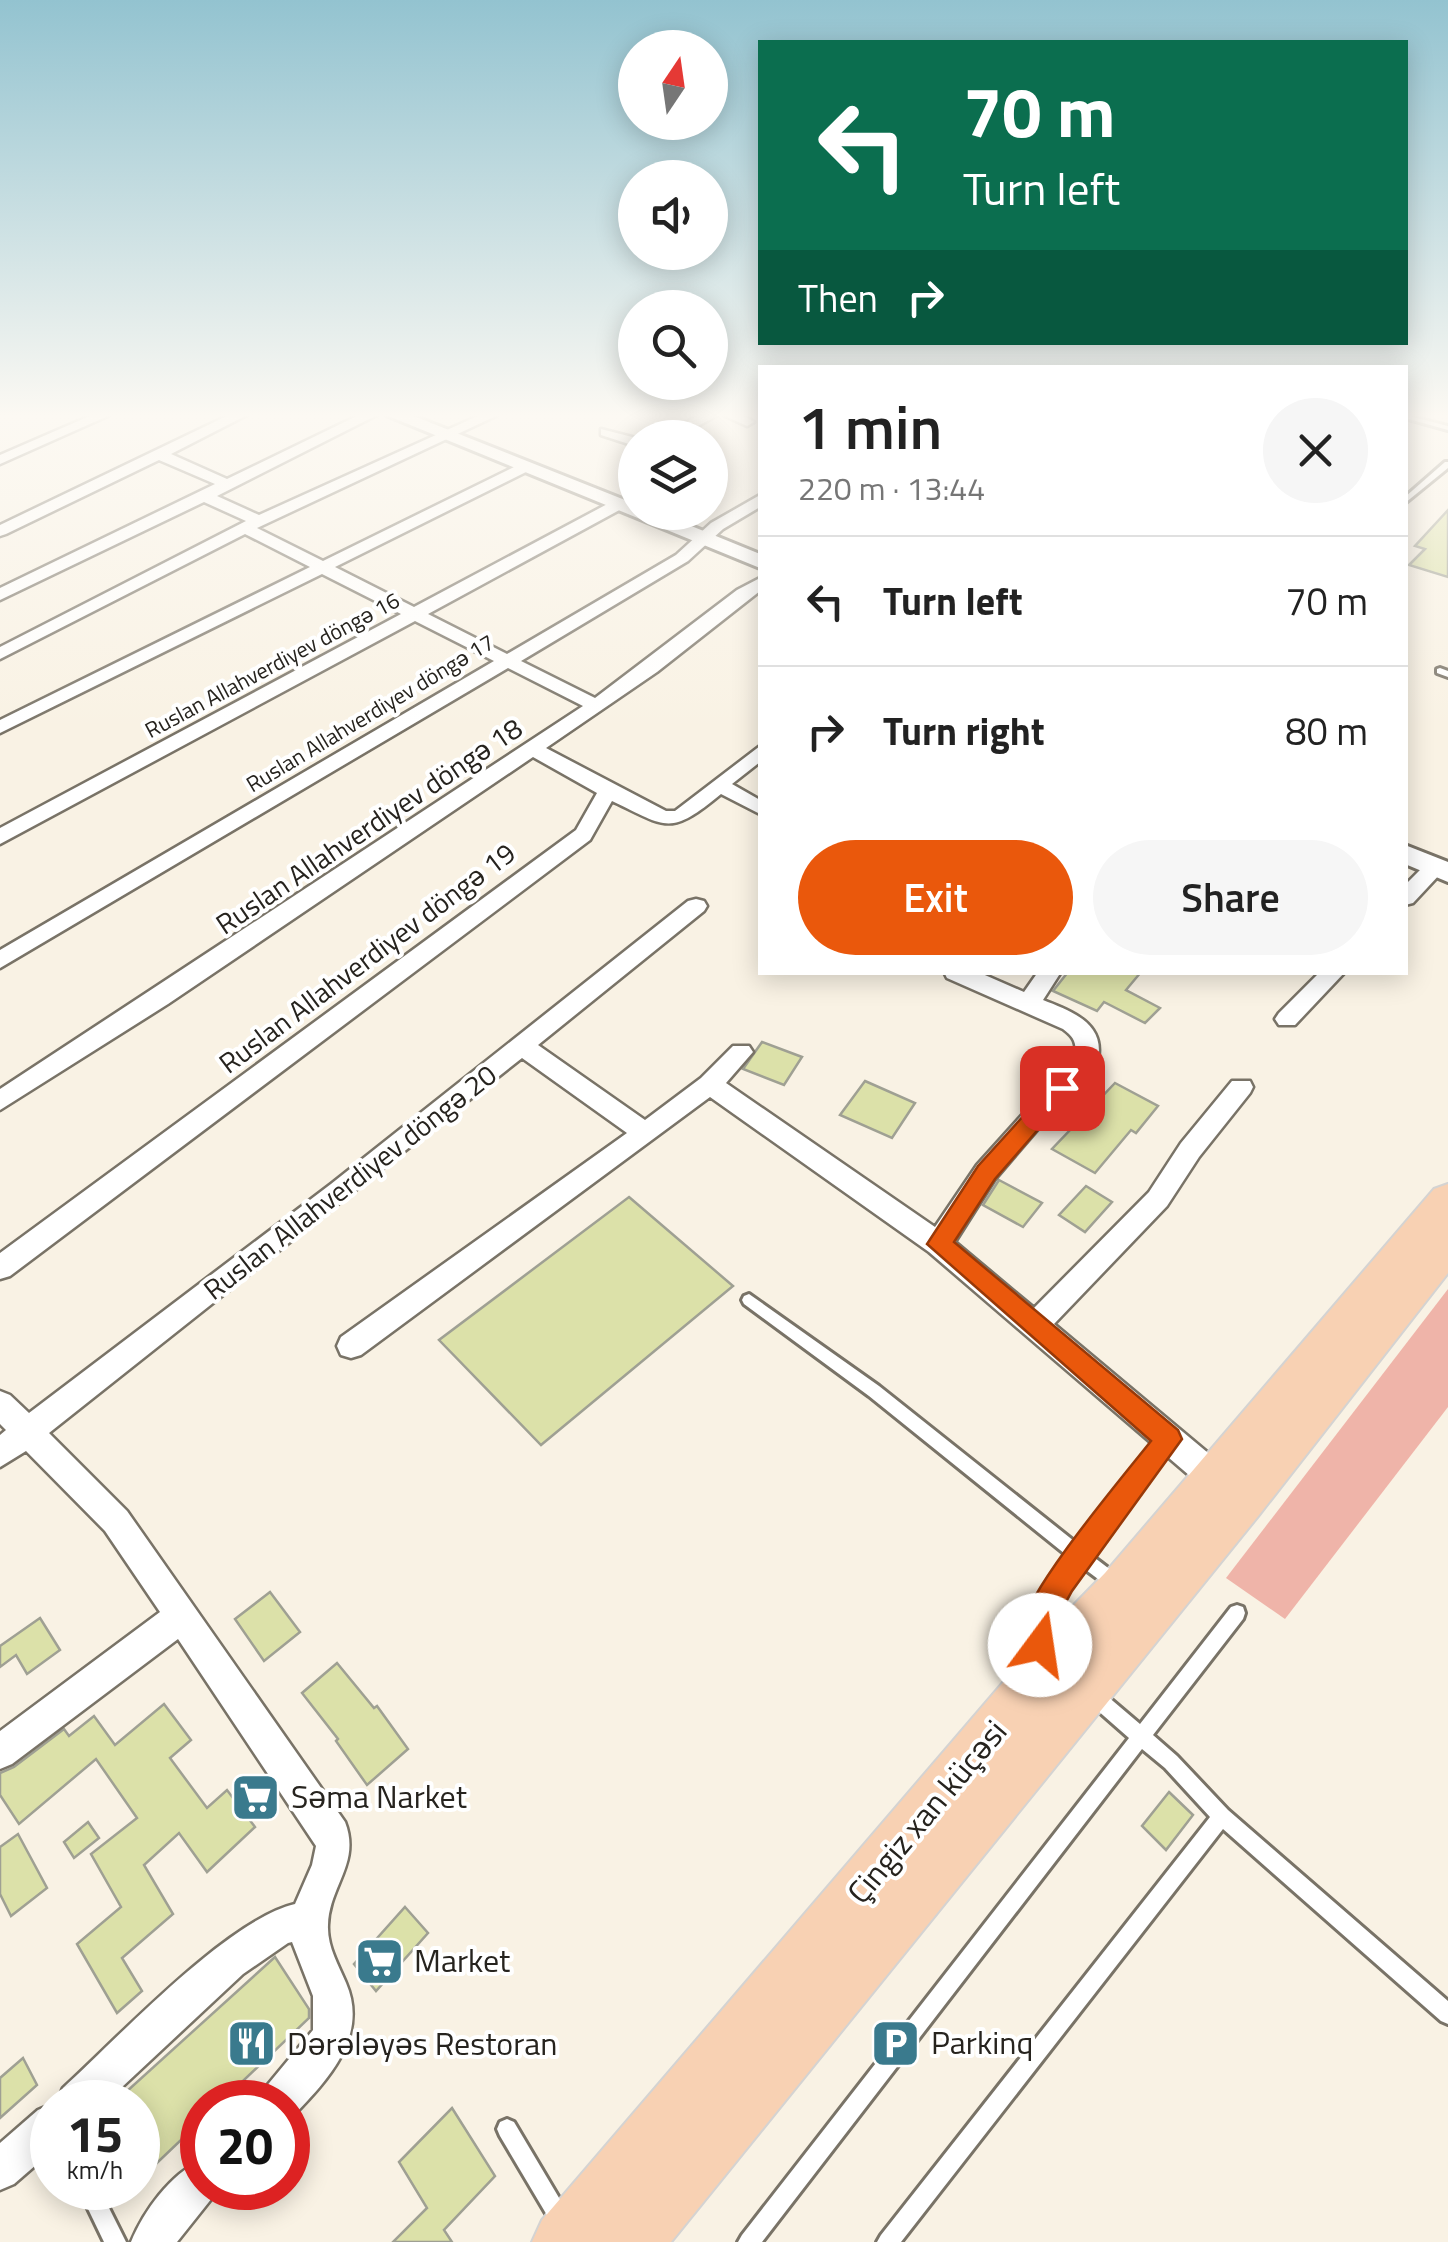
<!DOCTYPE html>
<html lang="en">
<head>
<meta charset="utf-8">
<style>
  body { margin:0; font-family:"Titillium Web",sans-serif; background:#f6f6f6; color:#222; height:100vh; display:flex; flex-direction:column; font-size:38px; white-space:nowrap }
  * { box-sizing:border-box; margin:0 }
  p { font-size:32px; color:#767676 }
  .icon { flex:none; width:55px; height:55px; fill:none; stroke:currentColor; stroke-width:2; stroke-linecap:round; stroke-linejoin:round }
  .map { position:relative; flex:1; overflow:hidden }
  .panel { position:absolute; left:758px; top:365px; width:650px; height:610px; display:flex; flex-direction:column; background:#fff; border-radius:0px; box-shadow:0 5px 25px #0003 }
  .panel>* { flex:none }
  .guide { position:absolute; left:758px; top:40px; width:650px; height:305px; border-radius:0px; box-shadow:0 5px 25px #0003; background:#0b6e4f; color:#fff; overflow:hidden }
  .needle { width:65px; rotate:13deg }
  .tools { position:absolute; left:618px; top:30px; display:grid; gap:20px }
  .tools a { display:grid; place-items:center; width:110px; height:110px; border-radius:50%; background:#fff; box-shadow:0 5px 25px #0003; font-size:50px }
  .speed { position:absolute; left:30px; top:2080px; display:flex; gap:20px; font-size:50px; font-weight:700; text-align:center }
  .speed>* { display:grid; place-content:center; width:130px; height:130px; border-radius:50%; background:#fff; box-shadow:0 5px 25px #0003; line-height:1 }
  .speed small { font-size:25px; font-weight:400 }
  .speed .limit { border:15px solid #d22; background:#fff; color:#111 }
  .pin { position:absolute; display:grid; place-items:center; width:85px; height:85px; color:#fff; margin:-42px; border-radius:20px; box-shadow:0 5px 15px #0006 }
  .me { position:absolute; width:110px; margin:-55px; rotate:14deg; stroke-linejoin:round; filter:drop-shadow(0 0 8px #0008) }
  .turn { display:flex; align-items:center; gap:35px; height:210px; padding:0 40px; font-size:45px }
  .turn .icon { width:130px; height:130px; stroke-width:2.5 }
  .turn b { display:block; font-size:70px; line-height:85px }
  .then { display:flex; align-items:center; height:95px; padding:0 40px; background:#0003; gap:20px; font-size:38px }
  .round { display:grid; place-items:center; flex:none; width:105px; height:105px; border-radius:52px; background:#f6f6f6 }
  .summary { display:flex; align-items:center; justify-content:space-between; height:170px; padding:0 40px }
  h1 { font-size:60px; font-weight:600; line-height:75px }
  .button { display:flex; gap:20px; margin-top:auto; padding:20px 40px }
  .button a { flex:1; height:115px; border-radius:60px; background:#ea580c; color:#fff; font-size:40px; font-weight:600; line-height:115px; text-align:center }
  .button a+a { background:#f6f6f6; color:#222 }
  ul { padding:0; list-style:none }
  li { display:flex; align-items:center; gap:30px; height:130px; padding:0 40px; border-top:2px solid #e0e0e0 }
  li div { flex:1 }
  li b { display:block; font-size:38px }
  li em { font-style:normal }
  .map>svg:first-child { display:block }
  .green { fill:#efb4a9 }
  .building { fill:#dce1a9; stroke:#9fa093; stroke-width:2.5 }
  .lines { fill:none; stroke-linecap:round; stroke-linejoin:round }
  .lane-casing { stroke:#797367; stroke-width:6 }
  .street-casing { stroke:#797367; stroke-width:5 }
  .secondary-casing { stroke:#797367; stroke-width:6 }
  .primary-casing { stroke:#d4d3d2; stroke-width:4 }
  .lane { fill:#fff; fill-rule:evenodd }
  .street { fill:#fff; fill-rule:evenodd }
  .secondary { fill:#fff; fill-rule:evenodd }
  .primary { fill:#f8d1b3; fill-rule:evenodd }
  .route { fill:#ea580c; stroke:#983908; stroke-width:2.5 }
  .labels { text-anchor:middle; stroke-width:8; stroke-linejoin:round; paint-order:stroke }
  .far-street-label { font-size:22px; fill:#26231e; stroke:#fff }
  .street-label { font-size:28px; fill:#26231e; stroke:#fff }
  .near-poi-label { font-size:32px; fill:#26231e; stroke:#fff; text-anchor:start }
  .near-street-label { font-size:32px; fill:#26231e; stroke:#fff }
</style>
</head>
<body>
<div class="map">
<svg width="1448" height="2242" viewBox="0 0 1448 2242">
  <rect width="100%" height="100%" fill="#f9f2e4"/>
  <path class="green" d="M1448,1289V1407L1285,1619L1226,1578Z"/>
  <g class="building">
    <path d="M1448,510V577L1409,565L1425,549L1415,546Z"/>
    <path d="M1068,972H1141L1126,990L1160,1008L1145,1023L1104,1002L1097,1011L1053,991Z"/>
    <path d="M762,1042L802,1057L784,1085L743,1069Z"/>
    <path d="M865,1081L915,1103L892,1138L840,1115Z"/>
    <path d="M1115,1083L1158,1106L1136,1133L1131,1130L1095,1173L1052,1149Z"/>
    <path d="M999,1180L1042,1203L1023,1227L983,1205Z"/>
    <path d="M1086,1186L1112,1202L1085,1232L1059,1215Z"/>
    <path d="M629,1197L733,1286L541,1445L439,1340Z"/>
    <path d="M270,1592L300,1632L264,1661L235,1619Z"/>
    <path d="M40,1618L60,1650L27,1674L16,1655L0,1667V1646Z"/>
    <path d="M337,1663L374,1708L377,1706L408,1749L367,1785L336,1741L338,1739L302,1693Z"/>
    <path d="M164,1704L191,1740L170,1758L207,1808L227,1790L255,1827L207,1872L179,1833L144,1865L173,1914L122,1958L142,1991L117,2013L77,1944L121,1907L91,1854L137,1818L96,1759L19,1824L0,1795V1773L14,1767L64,1729L69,1736L94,1716L115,1745Z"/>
    <path d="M1169,1792L1193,1815L1166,1850L1142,1826Z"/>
    <path d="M88,1822L99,1838L74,1858L64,1842Z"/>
    <path d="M18,1834L47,1888L11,1916L0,1894V1847Z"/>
    <path d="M405,1907L428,1933L376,1991L354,1964Z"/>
    <path d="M275,1957L309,2009V2018L221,2102H202V2120L138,2181V2102H115Z"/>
    <path d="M23,2058L37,2085L0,2118V2078Z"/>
    <path d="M452,2108L495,2176L444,2230L452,2242H393L427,2208L399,2162Z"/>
  </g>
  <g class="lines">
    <defs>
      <g id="lane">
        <path d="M1405,415L1448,426V430L1405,418Z"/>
        <path d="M1445,462H1448V468L1405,503V497Z"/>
        <path d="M1440,668L1448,671V677L1437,673V669Z"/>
        <path d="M749,1294L879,1386L1079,1545L1164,1434L1169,1432L1174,1434L1176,1439L1174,1444L1091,1555L1120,1577L1122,1583L1120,1589L1114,1591L1082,1567C1072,1580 1048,1613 1047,1628C1045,1637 1050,1644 1054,1652L1052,1658L1046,1660C1006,1639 1052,1581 1070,1558L869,1396L744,1304L742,1300L744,1296Z"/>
        <path d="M1237,1605L1243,1607L1245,1613L1243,1619L1153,1735L1177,1756L1228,1810L1448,2001V2024L1441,2021L1223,1829L901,2242H877L881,2235L1210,1817L1165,1768L1142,1749L762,2242H738L742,2235L1129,1738L1088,1702L1086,1696L1088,1690L1094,1688L1100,1690L1140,1724L1231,1607Z"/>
        <path d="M507,2119L514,2122L568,2213L571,2220L568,2227L561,2230L554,2227L500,2136L497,2129L500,2122Z"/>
        <path d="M78,2188H99L126,2242H104Z"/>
      </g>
      <g id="street">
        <path d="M92,415H110L0,464V455Z"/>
        <path d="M229,415H247L171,454L227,479L359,415H377L217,496L259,515L480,415H498L257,528L323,561L520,464H530V470L335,567L414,607L613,501H625V507L428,614L507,654L676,555L711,523L760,495V507L723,529L688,561L521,661L595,698L737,590L760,578V591L657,672L546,748L666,811H675L760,746V762L732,784L760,800V814L721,794C670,836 668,828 612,801L590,840L10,1276L0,1279V1253L576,830L597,793L533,757L168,1004L0,1110V1089L583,706L508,668L0,968V950L494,661L415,621L0,844V828L401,614L322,574L0,733V720L310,567L245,534L0,659V647L246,521L204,502L0,600V588L215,484L159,460L6,534L0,536V525Z"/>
        <path d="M699,415H717L677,438H658Z"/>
        <path d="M723,415H742L754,422L747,426Z"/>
        <path d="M601,429L636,438L635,446L601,435Z"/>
        <path d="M1435,860L1442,862L1446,867L1442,872L1413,903L1405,905V885L1428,862Z"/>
        <path d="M696,899L704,901L707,906L704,911L538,1045L645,1120L701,1078L733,1046H749L753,1052L726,1083L935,1227L977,1165L1075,1056C1077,1043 1074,1037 1063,1029L947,978L944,972H978L1024,992L1038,972H1061L1043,1000C1071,1011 1105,1023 1098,1059L995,1179L955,1242L1034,1308L1149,1192L1181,1143L1232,1081H1250L1253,1087L1250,1093L1199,1157L1167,1206L1054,1324L1226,1468L1230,1478L1226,1488L1215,1492L1204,1488L929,1252L710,1097L361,1355L351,1358L341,1355L337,1346L341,1337L627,1133L522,1058L49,1433L127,1511L345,1822C361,1863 329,1886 328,1925C327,1946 338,1964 346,1983C369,2036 328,2080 293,2116L288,2118V2102H259L265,2088L313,2030V1996L292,1942L288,1943L243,1974L106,2102H57L63,2088C118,2038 227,1920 295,1904L312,1865L316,1846L178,1639L12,1764L0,1769V1731L160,1612L105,1531L26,1451L0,1467V1435L6,1430L0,1424V1391L10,1395L29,1413L331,1184L688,901Z"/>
        <path d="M1320,972H1345L1295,1025H1279L1275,1019L1279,1013Z"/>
        <path d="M52,2104V2151L14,2184L0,2190V2143L38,2110Z"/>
        <path d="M202,2160V2188H220L177,2242H131C144,2211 170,2174 202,2160Z"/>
      </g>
      <g id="secondary">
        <path d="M386,415H411L635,504V512H657L760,554V568Z"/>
        <path d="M1405,845L1448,862V882L1405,864Z"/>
      </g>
      <path id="primary" d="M1448,1184V1273L1259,1515L671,2242H532L542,2220L1036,1644L1105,1573L1434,1189Z"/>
    </defs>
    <use href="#lane" class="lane-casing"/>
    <use href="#street" class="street-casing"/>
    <use href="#secondary" class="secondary-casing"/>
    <use href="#primary" class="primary-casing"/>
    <use href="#lane" class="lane"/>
    <use href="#street" class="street"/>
    <use href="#secondary" class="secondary"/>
    <use href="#primary" class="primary"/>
  </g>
  <linearGradient id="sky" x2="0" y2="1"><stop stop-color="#93c3d0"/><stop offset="0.57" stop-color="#fcf9f3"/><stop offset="1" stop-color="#fcf9f3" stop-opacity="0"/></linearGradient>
  <rect width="1448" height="729" fill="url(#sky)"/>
  <path class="route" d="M1062,1079L1069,1082L1073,1088L1069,1094L995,1179L954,1242L1178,1430L1182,1439L1072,1591L1053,1626L1055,1645L1051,1656L1040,1660L1030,1656C1026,1647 1022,1636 1023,1626C1026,1591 1125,1474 1151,1441L927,1244L978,1166L1054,1082Z"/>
  <defs>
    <symbol id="supermarket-square" viewBox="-11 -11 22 22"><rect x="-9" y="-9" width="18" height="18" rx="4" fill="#3a7a8d" stroke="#fff"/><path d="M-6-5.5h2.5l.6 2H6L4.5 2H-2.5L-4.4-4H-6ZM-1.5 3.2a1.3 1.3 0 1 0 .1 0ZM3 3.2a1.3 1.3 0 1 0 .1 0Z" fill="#fff"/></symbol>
    <symbol id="parking-square" viewBox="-11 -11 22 22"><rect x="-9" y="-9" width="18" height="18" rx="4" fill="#3a7a8d" stroke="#fff"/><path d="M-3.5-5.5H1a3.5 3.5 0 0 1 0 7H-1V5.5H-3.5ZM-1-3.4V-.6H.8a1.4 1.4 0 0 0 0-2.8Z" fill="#fff"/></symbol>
    <symbol id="restaurant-square" viewBox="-11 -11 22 22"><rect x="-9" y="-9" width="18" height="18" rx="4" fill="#3a7a8d" stroke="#fff"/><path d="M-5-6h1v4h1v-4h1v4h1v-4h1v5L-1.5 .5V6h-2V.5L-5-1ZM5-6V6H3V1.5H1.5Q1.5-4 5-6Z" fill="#fff"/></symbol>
  </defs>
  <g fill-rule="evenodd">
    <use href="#supermarket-square" x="228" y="1770" width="55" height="55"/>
    <use href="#supermarket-square" x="352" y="1934" width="55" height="55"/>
    <use href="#parking-square" x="868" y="2016" width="55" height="55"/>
    <use href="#restaurant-square" x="224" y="2016" width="55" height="55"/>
  </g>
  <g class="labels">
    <g class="far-street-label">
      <text transform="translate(272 665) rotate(-28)" y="8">Ruslan Allahverdiyev döngə 16</text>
      <text transform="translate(370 713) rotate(-31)" y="8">Ruslan Allahverdiyev döngə 17</text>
    </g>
    <g class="street-label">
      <text transform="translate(369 826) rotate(-34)" y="10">Ruslan Allahverdiyev döngə 18</text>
      <text transform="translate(367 958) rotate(-37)" y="10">Ruslan Allahverdiyev döngə 19</text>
      <text transform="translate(350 1182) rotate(-38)" y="10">Ruslan Allahverdiyev döngə 20</text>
    </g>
    <g class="near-poi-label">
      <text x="291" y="1808">Səma Narket</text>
      <text x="414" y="1972">Market</text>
      <text x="931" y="2054">Parkinq</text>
      <text x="287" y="2055">Dərələyəs Restoran</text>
    </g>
    <g class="near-street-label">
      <text transform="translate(927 1812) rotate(-50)" y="11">Çingiz xan küçəsi</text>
    </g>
  </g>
</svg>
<div class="tools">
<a><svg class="needle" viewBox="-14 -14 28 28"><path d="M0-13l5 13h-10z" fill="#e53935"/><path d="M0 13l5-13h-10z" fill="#767676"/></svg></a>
<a><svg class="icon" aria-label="sound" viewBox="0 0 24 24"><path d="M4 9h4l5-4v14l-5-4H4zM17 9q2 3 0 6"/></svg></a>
<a><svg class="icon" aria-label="search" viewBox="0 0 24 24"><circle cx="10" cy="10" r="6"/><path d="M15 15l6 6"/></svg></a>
<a><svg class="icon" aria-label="layers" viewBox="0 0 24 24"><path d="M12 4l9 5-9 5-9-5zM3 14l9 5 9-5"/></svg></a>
</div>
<div class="speed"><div>15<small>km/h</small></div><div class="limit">20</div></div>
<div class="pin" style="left:1062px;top:1088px;background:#d93025"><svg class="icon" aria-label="arrive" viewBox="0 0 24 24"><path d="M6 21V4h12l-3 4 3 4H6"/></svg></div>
<svg class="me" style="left:1040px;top:1645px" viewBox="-20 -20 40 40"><circle r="19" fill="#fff"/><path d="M0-13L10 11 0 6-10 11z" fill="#ea580c"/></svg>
<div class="guide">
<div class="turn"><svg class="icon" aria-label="left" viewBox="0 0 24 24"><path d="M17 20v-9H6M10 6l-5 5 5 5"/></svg><div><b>70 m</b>Turn left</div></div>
<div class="then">Then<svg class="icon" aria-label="right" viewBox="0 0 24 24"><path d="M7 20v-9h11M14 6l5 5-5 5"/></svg></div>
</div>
<section class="panel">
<div class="summary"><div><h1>1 min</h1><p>220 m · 13:44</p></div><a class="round"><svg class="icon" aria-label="close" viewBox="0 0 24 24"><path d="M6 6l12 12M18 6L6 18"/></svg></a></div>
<ul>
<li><svg class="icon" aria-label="left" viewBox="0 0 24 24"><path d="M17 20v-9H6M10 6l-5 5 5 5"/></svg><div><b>Turn left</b></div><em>70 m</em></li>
<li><svg class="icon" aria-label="right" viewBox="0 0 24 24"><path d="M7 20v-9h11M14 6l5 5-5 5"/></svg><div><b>Turn right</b></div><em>80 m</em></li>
</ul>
<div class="button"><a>Exit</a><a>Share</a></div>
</section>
</div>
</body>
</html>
